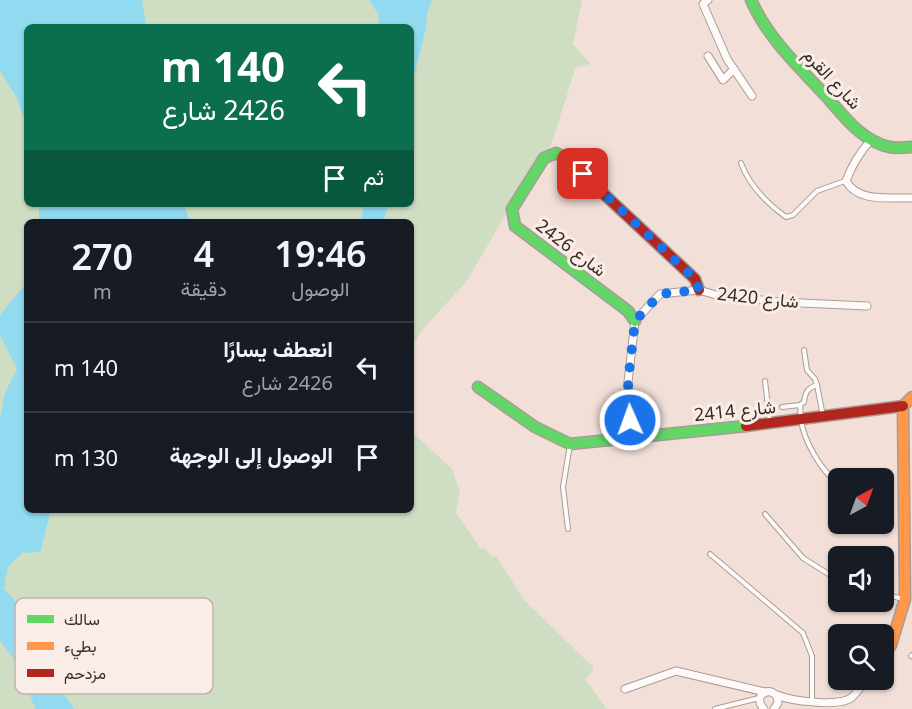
<!DOCTYPE html>
<html lang="ar">
<head>
<meta charset="utf-8">
<style>
  body { margin:0; font-family:"Noto Sans",Vazirmatn,sans-serif; background:#242831; color:#f1f3f6; direction:rtl; height:100vh; display:flex; flex-direction:column; font-size:22px; white-space:nowrap }
  * { box-sizing:border-box; margin:0 }
  p { font-size:20px; color:#9ea1a6 }
  .icon { flex:none; width:33px; height:33px; fill:none; stroke:currentColor; stroke-width:2; stroke-linecap:round; stroke-linejoin:round }
  .map { position:relative; flex:1; overflow:hidden; direction:ltr }
  .panel { position:absolute; left:24px; top:219px; width:390px; height:294px; display:flex; flex-direction:column; background:#171b24; border-radius:9px; box-shadow:0 2px 4px #0004; direction:rtl }
  .panel>* { flex:none }
  .hud { position:absolute; left:24px; top:24px; width:390px; height:183px; border-radius:9px; box-shadow:0 2px 4px #0004; direction:rtl; background:#0b6e4f; color:#fff; overflow:hidden }
  .needle { width:39px; rotate:41deg }
  .buttons { position:absolute; left:828px; top:468px; display:grid; gap:12px }
  .buttons a { display:grid; place-items:center; width:66px; height:66px; border-radius:9px; background:#171b24; box-shadow:0 2px 4px #0004; font-size:30px }
  .pin { position:absolute; display:grid; place-items:center; width:51px; height:51px; color:#fff; margin:-26px; border-radius:12px; box-shadow:0 3px 9px #0006 }
  .me { position:absolute; width:66px; margin:-33px; rotate:358deg; stroke-linejoin:round; filter:drop-shadow(0 0 4px #0008) }
  .turn { display:flex; align-items:center; gap:21px; height:126px; padding:0 30px; font-size:27px }
  .turn .icon { width:78px; height:78px; stroke-width:2.5 }
  .turn b { display:block; font-size:42px; line-height:51px }
  .then { display:flex; align-items:center; height:57px; padding:0 30px; background:#0003; gap:12px; font-size:22px }
  .eta { display:flex; justify-content:space-evenly; align-items:center; height:102px; text-align:center }
  .eta b { font-size:36px; font-weight:600; line-height:42px }
  ul { padding:0; list-style:none }
  li { display:flex; align-items:center; gap:18px; height:90px; padding:0 30px; border-top:2px solid #363941 }
  li div { flex:1 }
  li b { display:block; font-size:22px }
  li em { font-style:normal }
  .map>svg:first-child { display:block }
  .green { fill:#cfddc3; fill-rule:evenodd }
  .water { fill:#91daf0 }
  .lines { fill:none; stroke-linecap:round; stroke-linejoin:round }
  .lane-casing { stroke:#a99c95; stroke-width:6 }
  .street-casing { stroke:#a99c95; stroke-width:9 }
  .fast-casing { stroke:#a99c95; stroke-width:13 }
  .slow-casing { stroke:#a99c95; stroke-width:13 }
  .jam-casing { stroke:#a99c95; stroke-width:13 }
  .lane { stroke:#fdfaf9; stroke-width:4 }
  .street { stroke:#fdfaf9; stroke-width:7 }
  .fast { stroke:#63d668; stroke-width:10 }
  .slow { stroke:#ff974d; stroke-width:10 }
  .jam { stroke:#b3261e; stroke-width:10 }
  .route { stroke:#1a73e8; stroke-width:10; stroke-dasharray:0 18 }
  .labels { text-anchor:middle; stroke-width:6; stroke-linejoin:round; paint-order:stroke }
  .street-label { font-size:18px; fill:#392d27; stroke:#faede7 }
  .key { fill:#faede7; stroke:#c0b3ad; stroke-width:1.5 }
  .key-label { font-size:16px; fill:#392d27 }
</style>
</head>
<body>
<div class="map">
<svg width="912" height="709" viewBox="0 0 912 709">
  <rect width="100%" height="100%" fill="#f2e0d8"/>
  <path class="green" d="M0,0H582L573,44L590,64L576,67L549,151L536,162L467,281L423,329L411,347V222H27V510H411V431L452,469L460,492L456,513L481,549L485,548L492,557L496,556L524,600L593,667V671L585,679L607,709H0ZM27,27H411V204H27Z"/>
  <g class="water">
    <path d="M0,0H142L146,27H27V128L17,98L0,71Z"/>
    <path d="M369,0H432L427,12L426,28L411,88V27H378L379,15Z"/>
    <path d="M39,204H184L190,222H39Z"/>
    <path d="M365,204H389L383,222H360Z"/>
    <path d="M27,282V510H51L40,552L22,553L8,567L4,589L28,615L52,676L74,709H35L21,668L0,641V418L5,393L17,369L0,335V315Z"/>
  </g>
  <g class="lines">
    <defs>
      <g id="lane">
        <path d="M741,163C749,185 768,204 786,217L793,215L817,191L845,181"/>
        <path d="M804,350L807,370L815,379L817,385L823,416"/>
        <path d="M765,381L770,423"/>
        <path d="M800,405C801,410 800,415 801,420C804,441 821,471 838,483"/>
        <path d="M782,407L800,405L804,402C805,392 808,388 817,385"/>
        <path d="M765,514L803,558L838,580"/>
        <path d="M568,529L563,487L570,445"/>
        <path d="M710,554L803,633L812,656V701"/>
        <path d="M884,594L903,599"/>
        <path d="M911,656L912,655"/>
        <path d="M715,709L759,698"/>
      </g>
      <g id="street">
        <path d="M708,0L703,4L727,59L752,96"/>
        <path d="M708,56L723,80L734,69"/>
        <path d="M871,140C859,153 852,165 846,181C858,203 890,197 912,198"/>
        <path d="M630,439L628,382L635,321L660,294L699,290L716,295L780,302L867,306"/>
        <path d="M625,689L676,671L765,692"/>
        <path d="M777,695C791,701 838,707 851,698C856,694 862,685 866,680"/>
        <path d="M764,709C749,694 777,682 778,703L774,709"/>
      </g>
      <g id="fast">
        <path d="M751,0C768,38 797,65 825,95C841,113 857,135 880,144C890,149 901,148 912,147"/>
        <path d="M577,169L567,159L556,153L544,158L512,209L515,226L628,311L635,321"/>
        <path d="M478,387L535,427L570,444L746,426"/>
      </g>
      <path id="slow" d="M884,655L891,645L905,599L903,406L912,397"/>
      <g id="jam">
        <path d="M577,169L695,279L699,290"/>
        <path d="M746,426L903,406"/>
      </g>
    </defs>
    <use href="#lane" class="lane-casing"/>
    <use href="#street" class="street-casing"/>
    <use href="#fast" class="fast-casing"/>
    <use href="#slow" class="slow-casing"/>
    <use href="#jam" class="jam-casing"/>
    <use href="#lane" class="lane"/>
    <use href="#street" class="street"/>
    <use href="#fast" class="fast"/>
    <use href="#slow" class="slow"/>
    <use href="#jam" class="jam"/>
  </g>
  <g class="lines">
    <path class="route" d="M583,174L695,279L699,290L660,294L635,321L628,382L630,420"/>
  </g>
  <g class="labels">
    <g class="street-label">
      <text transform="translate(832 79) rotate(47)" y="6">شارع القرم</text>
      <text transform="translate(571 248) rotate(37)" y="6">2426 شارع</text>
      <text transform="translate(758 298) rotate(6)" y="6">2420 شارع</text>
      <text transform="translate(735 411) rotate(-6)" y="6">2414 شارع</text>
    </g>
  </g>
  <rect x="15" y="598" width="198" height="96" rx="9" class="key"/>
  <rect x="27" y="615" width="27" height="8" fill="#63d668"/>
  <rect x="27" y="642" width="27" height="8" fill="#ff974d"/>
  <rect x="27" y="669" width="27" height="8" fill="#b3261e"/>
  <g class="key-label">
    <text x="64" y="625">سالك</text>
    <text x="64" y="652">بطيء</text>
    <text x="64" y="679">مزدحم</text>
  </g>
</svg>
<div class="buttons">
<a><svg class="needle" viewBox="-14 -14 28 28"><path d="M0-13l5 13h-10z" fill="#e53935"/><path d="M0 13l5-13h-10z" fill="#9ea1a6"/></svg></a>
<a><svg class="icon" aria-label="sound" viewBox="0 0 24 24"><path d="M4 9h4l5-4v14l-5-4H4zM17 9q2 3 0 6"/></svg></a>
<a><svg class="icon" aria-label="search" viewBox="0 0 24 24"><circle cx="10" cy="10" r="6"/><path d="M15 15l6 6"/></svg></a>
</div>
<div class="pin" style="left:583px;top:174px;background:#d93025"><svg class="icon" aria-label="arrive" viewBox="0 0 24 24"><path d="M6 21V4h12l-3 4 3 4H6"/></svg></div>
<svg class="me" style="left:630px;top:420px" viewBox="-20 -20 40 40"><circle r="17" fill="#1a73e8" stroke="#fff" stroke-width="3"/><path d="M0-11L8 9 0 5-8 9z" fill="#fff"/></svg>
<div class="hud">
<div class="turn"><svg class="icon" aria-label="left" viewBox="0 0 24 24"><path d="M17 20v-9H6M10 6l-5 5 5 5"/></svg><div><b>140 m</b>2426 شارع</div></div>
<div class="then">ثم<svg class="icon" aria-label="arrive" viewBox="0 0 24 24"><path d="M6 21V4h12l-3 4 3 4H6"/></svg></div>
</div>
<section class="panel">
<div class="eta">
<div><b>19:46</b><p>الوصول</p></div>
<div><b>4</b><p>دقيقة</p></div>
<div><b>270</b><p>m</p></div>
</div>
<ul>
<li><svg class="icon" aria-label="left" viewBox="0 0 24 24"><path d="M17 20v-9H6M10 6l-5 5 5 5"/></svg><div><b>انعطف يسارًا</b><p>2426 شارع</p></div><em>140 m</em></li>
<li><svg class="icon" aria-label="arrive" viewBox="0 0 24 24"><path d="M6 21V4h12l-3 4 3 4H6"/></svg><div><b>الوصول إلى الوجهة</b></div><em>130 m</em></li>
</ul>
</section>
</div>
</body>
</html>
